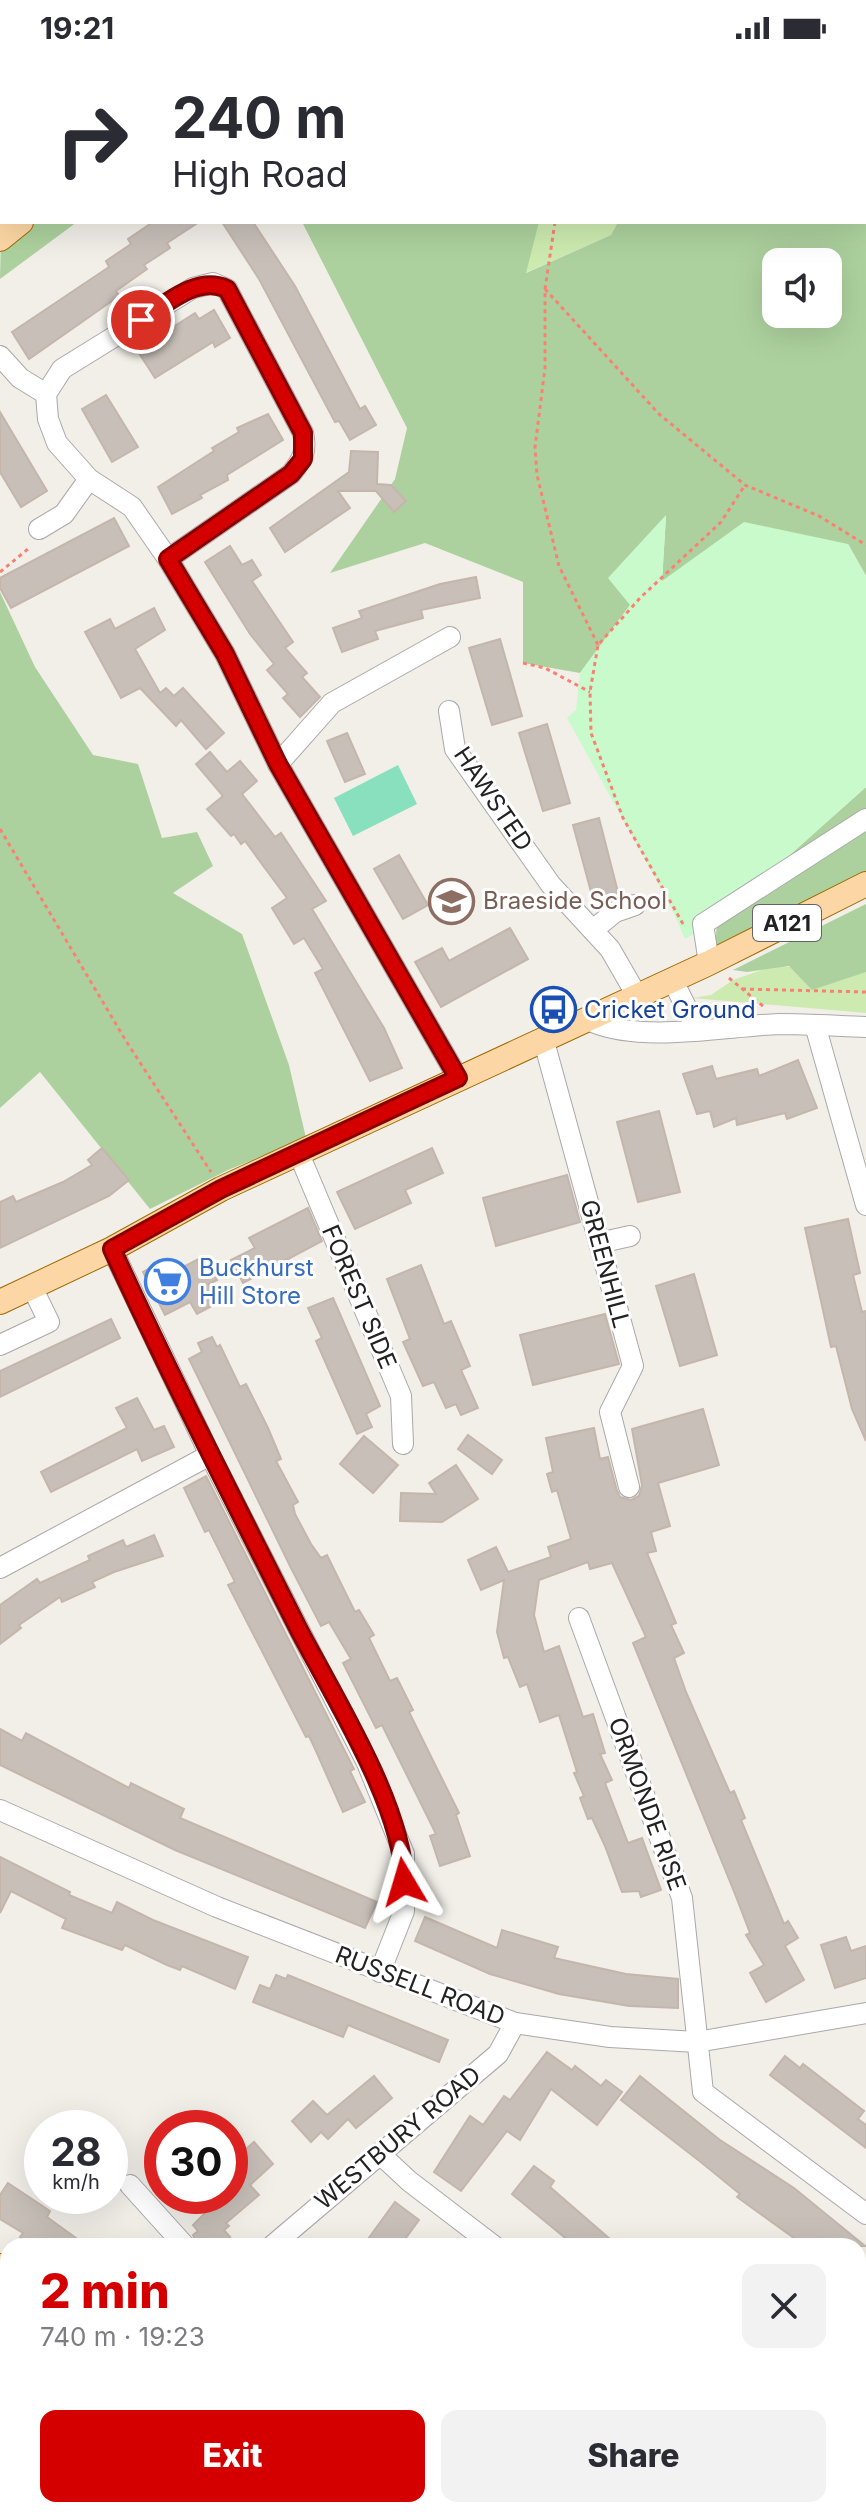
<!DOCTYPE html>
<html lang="en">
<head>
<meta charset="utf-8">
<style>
  body { margin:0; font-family:Inter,sans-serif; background:#f2f2f3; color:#2b2b33; height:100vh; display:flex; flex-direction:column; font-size:30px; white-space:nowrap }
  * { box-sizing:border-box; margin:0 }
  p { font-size:26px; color:#7c7c81 }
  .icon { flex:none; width:44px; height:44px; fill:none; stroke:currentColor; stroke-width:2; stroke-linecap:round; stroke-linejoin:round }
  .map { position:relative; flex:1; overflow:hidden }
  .sheet { position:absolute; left:0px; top:2182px; width:866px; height:280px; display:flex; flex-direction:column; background:#fff; border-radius:24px 24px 0 0; box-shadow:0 8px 32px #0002 }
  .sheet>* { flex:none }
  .banner { position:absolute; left:0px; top:0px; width:866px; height:168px; box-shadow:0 8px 32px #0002; background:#fff; color:#2b2b33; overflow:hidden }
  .fabs { position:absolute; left:762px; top:192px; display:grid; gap:16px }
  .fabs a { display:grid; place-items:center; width:80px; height:80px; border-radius:16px; background:#fff; box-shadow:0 8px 32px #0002; font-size:40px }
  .speed { position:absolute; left:24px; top:2054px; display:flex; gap:16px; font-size:40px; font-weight:700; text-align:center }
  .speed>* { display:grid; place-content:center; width:104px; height:104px; border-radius:50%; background:#fff; box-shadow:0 8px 32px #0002; line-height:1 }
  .speed small { font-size:20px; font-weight:400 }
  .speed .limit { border:12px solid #d22; background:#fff; color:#111 }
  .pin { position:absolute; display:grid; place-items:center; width:68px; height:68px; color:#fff; margin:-34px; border:4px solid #fff; border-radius:50%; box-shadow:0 2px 8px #0007 }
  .me { position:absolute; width:88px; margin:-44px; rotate:353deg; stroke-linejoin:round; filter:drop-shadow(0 0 6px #0008) }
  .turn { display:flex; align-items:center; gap:28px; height:168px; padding:0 40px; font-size:36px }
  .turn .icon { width:104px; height:104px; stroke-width:2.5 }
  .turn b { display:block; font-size:56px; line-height:68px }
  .round { display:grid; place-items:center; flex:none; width:84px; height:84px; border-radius:16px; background:#f2f2f3 }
  .headline { display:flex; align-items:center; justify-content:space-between; height:136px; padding:0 40px }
  h1 { font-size:48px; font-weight:800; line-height:60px; color:#d40000 }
  .action { display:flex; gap:16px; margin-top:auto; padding:16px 40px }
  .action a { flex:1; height:92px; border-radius:16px; background:#d40000; color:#fff; font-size:32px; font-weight:800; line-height:92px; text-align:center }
  .action a+a { background:#f2f2f3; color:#2b2b33 }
  .status { display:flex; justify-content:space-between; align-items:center; height:56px; padding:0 40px; background:#fff; direction:ltr }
  .status svg { height:22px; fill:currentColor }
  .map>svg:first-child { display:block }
  .grass { fill:#cdebb0 }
  .forest { fill:#add19e; fill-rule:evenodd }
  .park { fill:#c8facc }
  .pitch { fill:#88e0be }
  .building { fill:#c7bfb8; stroke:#c4b6ab; stroke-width:2 }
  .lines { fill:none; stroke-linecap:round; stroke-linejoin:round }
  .minor-casing { stroke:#a9a9a9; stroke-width:22 }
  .major-casing { stroke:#a06b00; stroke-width:26 }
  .path { stroke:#fa8072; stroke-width:3; stroke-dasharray:4 4; stroke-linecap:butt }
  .minor { stroke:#fff; stroke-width:20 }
  .major { stroke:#fcd6a4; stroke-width:24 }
  .route-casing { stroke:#8a0000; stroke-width:20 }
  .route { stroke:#d40000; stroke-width:14 }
  .labels { text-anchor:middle; stroke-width:6; stroke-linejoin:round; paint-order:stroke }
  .shield { fill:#fff; stroke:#646464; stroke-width:2 }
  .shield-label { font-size:22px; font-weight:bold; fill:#222 }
  .street-label { font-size:24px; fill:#222; stroke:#fff }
  .education-label { font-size:24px; fill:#785e54; stroke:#fff; text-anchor:start }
  .transit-label { font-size:24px; fill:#164399; stroke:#fff; text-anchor:start }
  .shop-label { font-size:24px; fill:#366cbe; stroke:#fff; text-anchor:start }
</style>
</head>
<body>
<div class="status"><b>19:21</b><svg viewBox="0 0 49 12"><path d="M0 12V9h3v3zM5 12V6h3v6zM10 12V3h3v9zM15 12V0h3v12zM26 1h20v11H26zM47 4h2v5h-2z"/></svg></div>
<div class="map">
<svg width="866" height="2462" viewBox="0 0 866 2462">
  <rect width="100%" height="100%" fill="#f2efe9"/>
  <g class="grass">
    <path d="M539,166H618L611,179L525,217Z"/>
    <path d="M773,910L866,915V957L692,942L711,939L733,924Z"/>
  </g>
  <g class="forest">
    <path d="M738,0H866V520L848,488L662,526L666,460L630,549L580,617L523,607V526L425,487L330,517L395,423L407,372L302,166H539L526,217L611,179L618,166H864V2ZM776,206H828V258H776Z"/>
    <path d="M2,134V166H77L0,223Z"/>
    <path d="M0,536L35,611L93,699L138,708L162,782L197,776L213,810L173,837L242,878L289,1009L306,1082L228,1114L150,1153L40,1016L0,1052Z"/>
    <path d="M866,731V820L715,896L717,864Z"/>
    <path d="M866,848V916L812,934L789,910L747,916L733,914Z"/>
  </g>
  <path class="park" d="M666,459L662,525L744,466L848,488L866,520V731L717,864L685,883L670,849L567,662L576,654L580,617L630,549L608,522Z"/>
  <path class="pitch" d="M398,709L417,748L353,780L334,742Z"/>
  <g class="building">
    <path d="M153,166H199L167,187L170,192L144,209L147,213L116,235L119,240L29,303L12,276L109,211L106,205L131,188L128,183Z"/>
    <path d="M222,166H253L295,230L360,353L365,350L376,369L350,384L339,365L335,366L259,223Z"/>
    <path d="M214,254L230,282L215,291L213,286L155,322L137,294L195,257L199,263Z"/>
    <path d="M106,339L138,391L112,406L82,353Z"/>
    <path d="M0,356L47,435L21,451L0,416Z"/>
    <path d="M268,358L283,384L227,419L228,424L200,439L202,442L172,458L158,431L214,395L212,392L239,376L237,372Z"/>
    <path d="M351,395L378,396L377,428L391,429L406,445L394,456L376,435H338L350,452L285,496L270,472L349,416Z"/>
    <path d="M114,462L129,490L11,552L0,532V522Z"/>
    <path d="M230,490L242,509L252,504L261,519L252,525L293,586L285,592L307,617L302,621L320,641L300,661L283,642L288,638L267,614L274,608L250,578L205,506Z"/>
    <path d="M476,521L480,542L421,554L423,562L375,575L378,583L342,596L333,572L362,562L359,555L440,528Z"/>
    <path d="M154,552L165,574L135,593L160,637L166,632L174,640L183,632L224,677L206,693L181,664L176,670L140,632L121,642L85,576L110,563L115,573Z"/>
    <path d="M500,583L522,660L492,669L469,592Z"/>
    <path d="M547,668L570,747L543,755L519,677Z"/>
    <path d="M347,677L365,718L345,726L327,685Z"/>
    <path d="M210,696L227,716L240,705L257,725L242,738L275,781L281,777L326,845L312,853L384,972L402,1012L370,1025L315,917L323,913L304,882L294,888L272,852L287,842L245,785L241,788L234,778L231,780L207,753L223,740L196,708Z"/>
    <path d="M599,762L619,840L594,847L573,769Z"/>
    <path d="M399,799L428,849L403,863L374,813Z"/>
    <path d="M510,872L528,903L441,951L415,906L442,892L449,905Z"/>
    <path d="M798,1004L817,1052L787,1063L785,1057L737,1069L736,1062L714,1071L710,1055L697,1058L683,1018L712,1010L716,1023L757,1013L759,1020Z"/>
    <path d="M659,1055L680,1136L638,1146L617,1066Z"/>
    <path d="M102,1092L129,1124L109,1140L0,1192V1146L13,1140L16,1146L63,1126L92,1109L88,1104Z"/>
    <path d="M432,1092L443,1117L405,1134L411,1147L355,1173L337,1136Z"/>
    <path d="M567,1119L580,1166L496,1190L483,1142Z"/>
    <path d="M308,1152L322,1185L243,1227L231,1204L255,1192L249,1182Z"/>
    <path d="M848,1163L860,1217L853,1219L862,1256L866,1255V1385L852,1353L836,1290L831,1291L805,1172Z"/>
    <path d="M204,1200L217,1224L209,1228L219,1246L197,1258L190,1246L165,1259L143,1216L163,1205L170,1218Z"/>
    <path d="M421,1209L444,1268L451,1265L470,1310L461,1314L478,1352L461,1359L456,1348L446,1352L434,1326L423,1330L403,1286L410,1283L387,1223Z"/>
    <path d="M694,1218L717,1299L680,1310L656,1230Z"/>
    <path d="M333,1242L380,1350L366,1358L372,1371L357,1378L316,1285L322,1282L308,1252Z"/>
    <path d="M605,1258L619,1308L533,1329L520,1279Z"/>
    <path d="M111,1263L120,1282L0,1341V1315Z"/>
    <path d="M212,1281L217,1291L220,1289L240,1331L246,1328L268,1372L281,1403L276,1405L298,1446L293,1449L295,1458L311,1488L321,1502L327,1499L355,1556L359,1554L374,1579L369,1582L390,1625L397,1622L413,1654L409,1656L459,1757L456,1759L470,1800L440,1810L430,1780L436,1778L382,1669L376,1672L343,1607L351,1603L329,1566L321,1570L291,1512L189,1303L202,1296L198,1287Z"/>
    <path d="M137,1342L154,1374L164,1370L174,1391L142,1405L137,1393L51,1436L41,1416L127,1372L116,1352Z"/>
    <path d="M703,1353L719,1409L658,1427L670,1470L651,1476L656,1495L647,1497L676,1567L671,1569L684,1597L674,1602L686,1636L730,1737L734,1735L745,1762L741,1764L784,1868L788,1865L798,1882L785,1890L804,1924L766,1946L750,1917L764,1909L746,1879L750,1877L735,1838L633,1587L646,1581L612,1507L590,1513L588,1506L539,1524L534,1559L544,1596L559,1590L583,1661L593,1658L605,1697L600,1698L612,1724L605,1727L628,1787L642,1782L661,1834L641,1841L639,1835L622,1836L605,1790L592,1762L588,1763L580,1742L584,1740L574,1717L577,1716L559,1659L540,1666L527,1628L520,1631L508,1601L504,1602L497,1576L504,1524L481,1534L468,1504L496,1491L508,1516L551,1501L548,1491L571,1483L557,1434L552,1436L547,1418L553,1416L546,1382L594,1372L600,1403L608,1401L617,1435L620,1441L631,1444L639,1440L642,1429L632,1373Z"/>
    <path d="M468,1379L502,1404L492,1418L458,1393Z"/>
    <path d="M364,1380L398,1409L373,1437L340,1408Z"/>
    <path d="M456,1409L478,1443L442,1466L400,1465L401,1437L436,1438L429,1427Z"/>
    <path d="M206,1420L354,1713L350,1715L365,1746L343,1756L316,1695L309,1680L306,1681L228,1529L235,1526L209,1474L205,1476L184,1432Z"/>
    <path d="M154,1479L163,1500L114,1516L92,1526L95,1531L62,1546L60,1541L19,1569L21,1572L0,1588V1549L37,1523L40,1527L90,1504L88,1500L123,1484L126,1491Z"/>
    <path d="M0,1673L22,1685L26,1677L129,1732L131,1727L184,1753L180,1762L377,1846L365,1872L175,1794L0,1709Z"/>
    <path d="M0,1801L70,1836L69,1839L112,1857L117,1846L153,1864L248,1901L235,1933L182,1910L180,1914L167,1909L125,1889L122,1894L62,1872L66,1863L11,1835L0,1857Z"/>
    <path d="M425,1861L497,1892L502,1874L558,1891L554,1902L626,1918L678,1923V1952L629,1950L559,1938L490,1918L415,1885Z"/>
    <path d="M846,1881L851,1895L866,1890V1922L835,1932L821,1889Z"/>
    <path d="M276,1919L286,1923L288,1919L448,1984L439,2006L348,1969L343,1981L253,1946L260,1929L270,1933Z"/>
    <path d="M547,1996L572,2014L575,2010L601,2030L606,2024L622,2036L597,2069L551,2033L520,2084L507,2075L461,2135L434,2116L470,2060L483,2069L504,2040L510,2044Z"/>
    <path d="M785,2000L800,2012L803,2008L864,2055L858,2063L866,2069V2092L770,2019Z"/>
    <path d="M374,2020L392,2042L356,2072L348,2063L328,2083L321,2076L311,2086L292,2065L313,2045L327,2059Z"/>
    <path d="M640,2020L720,2084L794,2132L865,2190H805L737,2141L740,2138L702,2107L621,2044Z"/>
    <path d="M254,2086L273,2108L250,2129L259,2139L226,2167L229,2170L224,2174L230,2181L220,2190H198L193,2179L198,2175L193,2169L214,2148L207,2140H230V2107Z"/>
    <path d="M534,2110L554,2125L550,2131L618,2190H575L512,2138Z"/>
    <path d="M8,2127L50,2155L47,2161L87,2190H35L20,2181L23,2177L0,2163V2139Z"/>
    <path d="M395,2146L419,2164L400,2190H363Z"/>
  </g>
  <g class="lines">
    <defs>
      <g id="minor">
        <path d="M128,0L130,2"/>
        <path d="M0,300L20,322L46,338"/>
        <path d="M39,473L64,458L89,423"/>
        <path d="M168,503L291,418C303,403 307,395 303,377L227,233L213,227L193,232L62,313L46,338L48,363L57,387L89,423L132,451L168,503L225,598L278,708L458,1022"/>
        <path d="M449,655L455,693L551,829L610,893L636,938"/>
        <path d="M278,708L332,647L450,581"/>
        <path d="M593,874L615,856L635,849"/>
        <path d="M709,907L703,868L866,763"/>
        <path d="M672,923L697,973"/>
        <path d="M592,960L593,966C643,987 725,970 779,968C808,968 837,970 866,971"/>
        <path d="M815,969L866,1149"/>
        <path d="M543,982L633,1310L610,1356L629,1431"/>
        <path d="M299,1098L401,1340L403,1388"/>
        <path d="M599,1187L630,1180"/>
        <path d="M112,1193L210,1399L367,1707L404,1798V1855L380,1916"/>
        <path d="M0,1289L49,1266L32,1231"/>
        <path d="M0,1512L210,1399"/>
        <path d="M579,1562L682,1842L703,2036L866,2158"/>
        <path d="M0,1754L217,1851L515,1967L610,1981L697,1986L866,1957"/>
        <path d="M379,2097L409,2125L494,2190"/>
        <path d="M130,2129L185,2190"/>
        <path d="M272,2190L498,1998L515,1967"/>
        <path d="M0,2427L8,2420"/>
        <path d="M14,2454L27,2462"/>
        <path d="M841,2454L852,2462"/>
        <path d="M261,2462L268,2454"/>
      </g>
      <g id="major">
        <path d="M216,2L219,0"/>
        <path d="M0,183L21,166"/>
        <path d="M0,1246L112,1193L221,1133L709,907L866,828"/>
        <path d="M0,2210L8,2216"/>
        <path d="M333,2454L342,2462"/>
      </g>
    </defs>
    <use href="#minor" class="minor-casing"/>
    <use href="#major" class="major-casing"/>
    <g class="path">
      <path d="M547,0V2"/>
      <path d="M742,0L744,2"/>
      <path d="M864,54L866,55"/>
      <path d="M555,166L545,233V312L535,391L537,419L559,510L598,589"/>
      <path d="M545,233L659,358L745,429L819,460L866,489"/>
      <path d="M0,516L28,493"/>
      <path d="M523,607L545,612L590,636"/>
      <path d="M0,773L126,985L211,1116"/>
      <path d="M683,868L623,762L591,677L590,636L598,589L640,542L721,466L745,429"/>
      <path d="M729,922L763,950"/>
      <path d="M742,933L866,936"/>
    </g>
    <use href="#minor" class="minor"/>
    <use href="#major" class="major"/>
  </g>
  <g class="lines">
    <defs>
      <path id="route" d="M141,264C166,248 197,219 227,233L303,377V403L291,418L168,503L225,598L278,708L458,1022L221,1133L112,1193C171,1322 236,1449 300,1576C335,1643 404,1752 404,1826"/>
    </defs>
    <use href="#route" class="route-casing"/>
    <use href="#route" class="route"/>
  </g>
  <defs>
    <symbol id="school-ring" viewBox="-11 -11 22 22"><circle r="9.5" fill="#fff" stroke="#8d6e63" stroke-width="1.5"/><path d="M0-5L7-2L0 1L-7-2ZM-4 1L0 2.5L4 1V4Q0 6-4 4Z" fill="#8d6e63"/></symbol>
    <symbol id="bus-ring" viewBox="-11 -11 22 22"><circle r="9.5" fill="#fff" stroke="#1a4fb4" stroke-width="1.5"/><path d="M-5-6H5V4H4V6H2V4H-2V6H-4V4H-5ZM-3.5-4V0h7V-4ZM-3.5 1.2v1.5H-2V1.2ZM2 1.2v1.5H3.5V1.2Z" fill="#1a4fb4"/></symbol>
    <symbol id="supermarket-ring" viewBox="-11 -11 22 22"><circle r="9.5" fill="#fff" stroke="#3f7fe0" stroke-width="1.5"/><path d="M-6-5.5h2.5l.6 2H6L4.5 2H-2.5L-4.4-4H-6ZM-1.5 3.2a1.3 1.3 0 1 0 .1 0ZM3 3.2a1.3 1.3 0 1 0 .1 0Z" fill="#3f7fe0"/></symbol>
  </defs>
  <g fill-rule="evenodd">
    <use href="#school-ring" x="426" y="820" width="51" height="51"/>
    <use href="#bus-ring" x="528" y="928" width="51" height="51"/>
    <use href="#supermarket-ring" x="142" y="1200" width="51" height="51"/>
  </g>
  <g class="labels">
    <rect class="shield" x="753" y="849" width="68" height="36" rx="6"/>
    <g class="shield-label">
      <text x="787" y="875">A121</text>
    </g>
    <g class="street-label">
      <text transform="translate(493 743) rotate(56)" y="8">HAWSTED</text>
      <text transform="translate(605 1208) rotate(75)" y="8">GREENHILL</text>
      <text transform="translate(359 1241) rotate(67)" y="8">FOREST SIDE</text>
      <text transform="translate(647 1748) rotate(70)" y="8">ORMONDE RISE</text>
      <text transform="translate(420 1930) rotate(21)" y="8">RUSSELL ROAD</text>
      <text transform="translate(398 2082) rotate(-40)" y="8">WESTBURY ROAD</text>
    </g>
    <g class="education-label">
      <text x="483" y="853">Braeside School</text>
    </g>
    <g class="transit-label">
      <text x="584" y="962">Cricket Ground</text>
    </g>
    <g class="shop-label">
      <text x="199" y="1220">Buckhurst<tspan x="199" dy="28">Hill Store</tspan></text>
    </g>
  </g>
</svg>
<div class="fabs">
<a><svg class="icon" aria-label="sound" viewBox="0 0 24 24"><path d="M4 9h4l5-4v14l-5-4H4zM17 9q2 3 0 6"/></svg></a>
</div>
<div class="speed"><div>28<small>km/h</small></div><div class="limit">30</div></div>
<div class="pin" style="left:141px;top:264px;background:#d93025"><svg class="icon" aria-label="arrive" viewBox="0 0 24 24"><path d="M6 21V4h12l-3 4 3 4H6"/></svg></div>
<svg class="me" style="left:404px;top:1826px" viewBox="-20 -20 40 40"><path d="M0-17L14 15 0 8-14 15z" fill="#d40000" stroke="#fff" stroke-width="4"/></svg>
<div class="banner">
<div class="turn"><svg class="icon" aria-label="right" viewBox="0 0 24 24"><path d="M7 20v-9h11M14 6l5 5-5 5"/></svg><div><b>240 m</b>High Road</div></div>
</div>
<section class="sheet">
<div class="headline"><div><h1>2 min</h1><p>740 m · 19:23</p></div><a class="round"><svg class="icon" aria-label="close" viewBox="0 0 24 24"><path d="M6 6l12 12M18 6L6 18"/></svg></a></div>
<div class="action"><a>Exit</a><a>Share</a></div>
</section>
</div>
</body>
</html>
